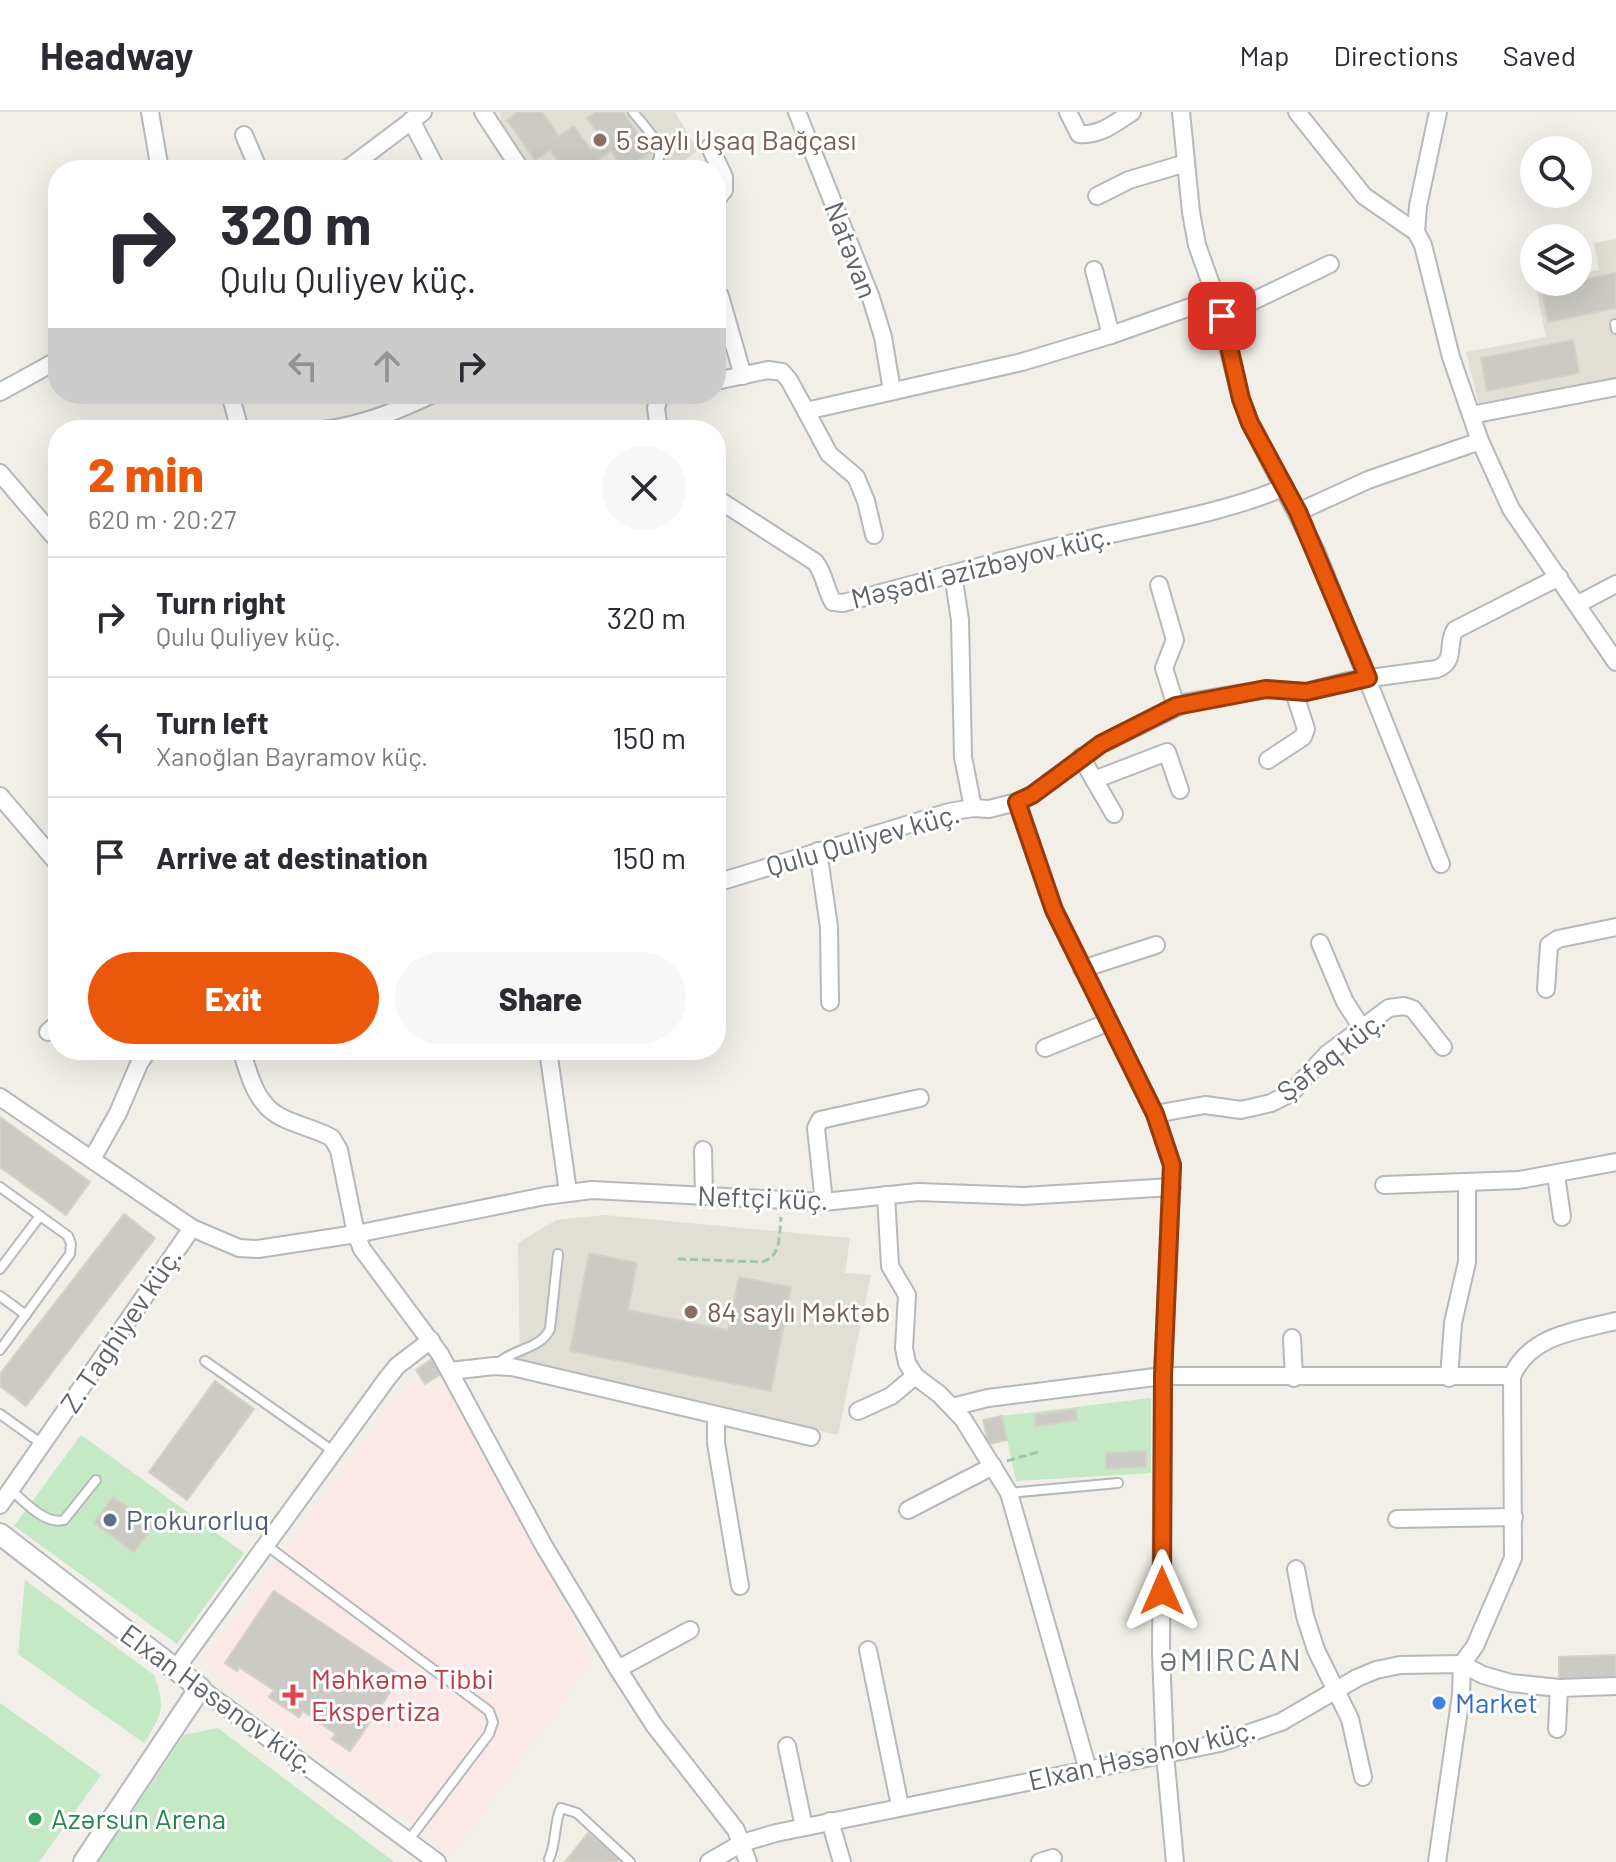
<!DOCTYPE html>
<html lang="en">
<head>
<meta charset="utf-8">
<style>
  body { margin:0; font-family:Barlow,sans-serif; background:#f7f7f7; color:#2b2b33; height:100vh; display:flex; flex-direction:column; font-size:30px; white-space:nowrap }
  * { box-sizing:border-box; margin:0 }
  p { font-size:26px; color:#7c7c81 }
  .icon { flex:none; width:44px; height:44px; fill:none; stroke:currentColor; stroke-width:2; stroke-linecap:round; stroke-linejoin:round }
  .map { position:relative; flex:1; overflow:hidden }
  .side { position:absolute; left:48px; top:308px; width:678px; height:640px; display:flex; flex-direction:column; background:#fff; border-radius:32px; box-shadow:0 8px 32px #0002 }
  .side>* { flex:none }
  .hud { position:absolute; left:48px; top:48px; width:678px; height:244px; border-radius:32px; box-shadow:0 8px 32px #0002; background:#fff; color:#2b2b33; overflow:hidden }
  .fabs { position:absolute; left:1520px; top:24px; display:grid; gap:16px }
  .fabs a { display:grid; place-items:center; width:72px; height:72px; border-radius:50%; background:#fff; box-shadow:0 8px 32px #0002; font-size:40px }
  .pin { position:absolute; display:grid; place-items:center; width:68px; height:68px; color:#fff; margin:-34px; border-radius:16px; box-shadow:0 4px 12px #0006 }
  .me { position:absolute; width:88px; margin:-44px; rotate:0deg; stroke-linejoin:round; filter:drop-shadow(0 0 6px #0008) }
  .turn { display:flex; align-items:center; gap:28px; height:168px; padding:0 40px; font-size:36px }
  .turn .icon { width:104px; height:104px; stroke-width:2.5 }
  .turn b { display:block; font-size:56px; line-height:68px }
  .lanes { display:flex; align-items:center; height:76px; padding:0 40px; background:#0003; justify-content:center; gap:40px; direction:ltr }
  .lanes .off { opacity:.35 }
  .round { display:grid; place-items:center; flex:none; width:84px; height:84px; border-radius:42px; background:#f7f7f7 }
  .overview { display:flex; align-items:center; justify-content:space-between; height:136px; padding:0 40px }
  h1 { font-size:48px; font-weight:800; line-height:60px; color:#ea580c }
  .primary-button { display:flex; gap:16px; margin-top:auto; padding:16px 40px }
  .primary-button a { flex:1; height:92px; border-radius:48px; background:#ea580c; color:#fff; font-size:32px; font-weight:800; line-height:92px; text-align:center }
  .primary-button a+a { background:#f7f7f7; color:#2b2b33 }
  ul { padding:0; list-style:none }
  li { display:flex; align-items:center; gap:24px; height:120px; padding:0 40px; border-top:2px solid #e1e1e2 }
  li div { flex:1 }
  li b { display:block; font-size:30px }
  li em { font-style:normal }
  header { display:flex; align-items:center; gap:48px; box-sizing:border-box; height:112px; padding:0 40px; background:#fff; border-bottom:2px solid #e1e1e2 }
  header strong { font-size:38px }
  nav { display:flex; gap:44px; margin-inline-start:auto; font-size:28px }
  .map>svg:first-child { display:block }
  .education { fill:#e1ded6 }
  .medical { fill:#fce8e6 }
  .green { fill:#c5e8c5 }
  .building { fill:#cccac5; stroke:#d6d1c6; stroke-width:2; fill-rule:evenodd }
  .lines { fill:none; stroke-linecap:round; stroke-linejoin:round }
  .service-casing { stroke:#b5b8bc; stroke-width:12 }
  .minor-casing { stroke:#b5b8bc; stroke-width:20 }
  .tertiary-casing { stroke:#b5b8bc; stroke-width:24 }
  .path { stroke:#9cc7a9; stroke-width:3; stroke-dasharray:8 4; stroke-linecap:butt }
  .service { stroke:#fff; stroke-width:8 }
  .minor { stroke:#fff; stroke-width:16 }
  .tertiary { stroke:#fff; stroke-width:20 }
  .route-casing { stroke:#983908; stroke-width:20 }
  .route { stroke:#ea580c; stroke-width:14 }
  .education-dot { fill:#8d6e63; stroke:#fff; stroke-width:3 }
  .service-dot { fill:#5c6f8a; stroke:#fff; stroke-width:3 }
  .health-dot { fill:#e0444e; stroke:#fff; stroke-width:3 }
  .shop-dot { fill:#3f7fe0; stroke:#fff; stroke-width:3 }
  .leisure-dot { fill:#2e9e5b; stroke:#fff; stroke-width:3 }
  .labels { text-anchor:middle; stroke-width:6; stroke-linejoin:round; paint-order:stroke }
  .education-label { font-size:28px; fill:#785e54; stroke:#fff; text-anchor:start }
  .street-label { font-size:28px; fill:#5f6368; stroke:#fff }
  .service-label { font-size:28px; fill:#4e5e75; stroke:#fff; text-anchor:start }
  .health-label { font-size:28px; fill:#be3a42; stroke:#fff; text-anchor:start }
  .shop-label { font-size:28px; fill:#366cbe; stroke:#fff; text-anchor:start }
  .leisure-label { font-size:28px; fill:#27864d; stroke:#fff; text-anchor:start }
  .quarter-label { font-size:32px; letter-spacing:2px; fill:#70757a; stroke:#fff }
</style>
</head>
<body>
<header>
<strong>Headway</strong>
<nav><a>Map</a><a>Directions</a><a>Saved</a></nav>
</header>
<div class="map">
<svg width="1616" height="1750" viewBox="0 0 1616 1750">
  <rect width="100%" height="100%" fill="#f1efe8"/>
  <g class="education">
    <path d="M500,0H675L698,38L673,58H529L502,19Z"/>
    <path d="M1616,127V268L1479,294L1466,240L1546,225L1535,171L1578,170V162L1599,158L1594,131Z"/>
    <path d="M604,1103L850,1126L845,1161L871,1163L838,1323L520,1251L518,1131L556,1108Z"/>
  </g>
  <path class="medical" d="M414,1269L425,1280L443,1270L578,1511L571,1516L593,1547L453,1741L213,1564L206,1545L395,1287Z"/>
  <g class="green">
    <path d="M1151,1286V1361L1016,1369L1002,1304Z"/>
    <path d="M81,1323L244,1441L177,1532L14,1414Z"/>
    <path d="M25,1468L154,1563C166,1595 162,1603 144,1631L18,1542Z"/>
    <path d="M0,1591L101,1663L39,1750H0Z"/>
    <path d="M218,1616L394,1750H98L184,1623Z"/>
  </g>
  <g class="building">
    <path d="M518,0H542L559,24L574,14L591,38L604,30L587,6L596,0H623L651,40L624,58L611,39L599,47L606,58H564L550,38L535,48L507,8Z"/>
    <path d="M1616,161V196L1548,210L1541,176Z"/>
    <path d="M1573,228L1579,261L1487,279L1481,246Z"/>
    <path d="M0,1005L90,1070L66,1103L0,1055Z"/>
    <path d="M124,1102L155,1126L26,1294L0,1274V1262Z"/>
    <path d="M589,1141L637,1151L628,1198L728,1218L739,1165L791,1175L771,1279L570,1239Z"/>
    <path d="M432,1247L441,1262L425,1272L416,1258Z"/>
    <path d="M215,1269L254,1297L187,1388L149,1360Z"/>
    <path d="M1076,1297L1077,1308L1036,1314L1035,1303Z"/>
    <path d="M1002,1304L1007,1328L988,1332L983,1308Z"/>
    <path d="M1146,1339V1355L1106,1357V1341Z"/>
    <path d="M113,1385L153,1414L134,1440L94,1411Z"/>
    <path d="M274,1479L401,1564L350,1639L332,1627L336,1622L303,1599L299,1605L269,1585L274,1578L239,1555L237,1559L225,1551ZM286,1510L365,1567L343,1597L264,1541Z"/>
    <path d="M274,1479L401,1564L350,1639L332,1627L336,1622L303,1599L299,1605L269,1585L274,1578L239,1555L237,1559L225,1551Z"/>
    <path d="M1616,1543V1566L1559,1567V1545Z"/>
    <path d="M588,1721L620,1747L617,1750H565Z"/>
  </g>
  <g class="lines">
    <defs>
      <g id="service">
        <path d="M633,0C646,17 673,39 651,58"/>
        <path d="M1615,212L1616,217"/>
        <path d="M0,1075L68,1124L71,1132L70,1142L0,1238"/>
        <path d="M0,1157L40,1104"/>
        <path d="M0,1184L26,1203"/>
        <path d="M205,1249L333,1339"/>
        <path d="M496,1253C513,1236 540,1238 550,1217L558,1142"/>
        <path d="M0,1302L42,1332"/>
        <path d="M11,1378C25,1390 45,1413 64,1408L96,1368"/>
        <path d="M1009,1381L1118,1371"/>
        <path d="M266,1433L489,1599L493,1610L489,1622L408,1729"/>
        <path d="M549,1747C557,1729 554,1709 561,1696L577,1701L630,1750"/>
      </g>
      <g id="minor">
        <path d="M150,0L160,58"/>
        <path d="M483,0L521,58"/>
        <path d="M797,0L871,186L883,225L892,279"/>
        <path d="M1068,0L1079,22C1100,24 1115,11 1132,0"/>
        <path d="M1181,0L1191,100L1197,133L1216,186L1241,287L1250,311L1316,439L1441,752"/>
        <path d="M1297,0L1364,84L1416,120L1423,133L1451,245L1480,329L1511,397L1616,550"/>
        <path d="M411,8L437,58"/>
        <path d="M244,23L259,58"/>
        <path d="M710,35L724,65V78L716,88"/>
        <path d="M346,58L423,0"/>
        <path d="M1097,84L1129,68L1186,51"/>
        <path d="M1416,120L1418,94L1438,0"/>
        <path d="M1094,158L1111,223"/>
        <path d="M720,184L743,264"/>
        <path d="M1222,204L1330,152"/>
        <path d="M716,269L768,258L782,260L789,268L806,299L1022,250L1111,223L1216,186"/>
        <path d="M0,280L58,248"/>
        <path d="M230,282L240,318"/>
        <path d="M806,299L829,342L856,365L866,389L874,423"/>
        <path d="M1471,303L1616,275"/>
        <path d="M323,318C363,313 397,299 433,282"/>
        <path d="M659,318L656,296L659,286L665,282"/>
        <path d="M0,361L58,429"/>
        <path d="M716,386L815,450C825,462 825,477 833,490L843,491C923,470 1004,447 1085,428C1151,412 1222,402 1285,375"/>
        <path d="M1298,400L1368,368L1480,329"/>
        <path d="M953,462L960,508L963,645L973,696"/>
        <path d="M1159,473L1175,528L1164,556L1176,594"/>
        <path d="M1578,492L1616,472"/>
        <path d="M1081,645L1114,702"/>
        <path d="M1268,648L1303,625L1306,617L1294,580"/>
        <path d="M1094,668L1167,640L1180,678"/>
        <path d="M0,684L58,752"/>
        <path d="M1017,690L1054,798L1155,1002L1172,1053L1163,1264L1161,1541L1165,1642L1175,1750"/>
        <path d="M818,739L829,815L830,890"/>
        <path d="M716,771L949,700L973,696L989,697L1017,690L1032,683L1101,632L1188,590L1266,577L1306,580L1348,569L1437,557C1457,549 1446,532 1455,518L1559,465"/>
        <path d="M1320,831L1345,890L1362,916"/>
        <path d="M1082,857L1156,833"/>
        <path d="M1546,877L1549,833L1558,827L1616,815"/>
        <path d="M48,920L58,911"/>
        <path d="M1045,936L1109,910"/>
        <path d="M241,938C247,955 252,977 264,991C278,1011 312,1014 332,1026L339,1038L356,1122L362,1137L440,1242L544,1434L618,1557L654,1613L736,1718L748,1750"/>
        <path d="M548,938L568,1080"/>
        <path d="M0,985L192,1116L0,1393"/>
        <path d="M1155,1002L1205,993L1241,998L1271,991L1291,981L1327,942L1389,896L1404,894L1413,897L1443,935"/>
        <path d="M703,1038L704,1084"/>
        <path d="M92,1047L118,1001L139,952L148,938"/>
        <path d="M1556,1063L1562,1105"/>
        <path d="M1384,1073L1519,1068L1616,1050"/>
        <path d="M886,1083L890,1154L907,1183L904,1236L907,1251L915,1264L939,1282L963,1307L1009,1381L1088,1658"/>
        <path d="M824,1090L816,1016L820,1008L920,986"/>
        <path d="M192,1116L239,1136L258,1137L356,1122L545,1084L592,1078L824,1090L918,1080L1024,1084L1172,1075"/>
        <path d="M1292,1226L1294,1266"/>
        <path d="M450,1259L494,1254L512,1255L811,1325"/>
        <path d="M1449,1266L1453,1211L1467,1150V1071"/>
        <path d="M952,1295L988,1286L1163,1264H1512"/>
        <path d="M858,1299L891,1284L915,1264"/>
        <path d="M716,1304V1331L740,1474"/>
        <path d="M908,1398L993,1354"/>
        <path d="M1397,1407L1514,1405"/>
        <path d="M1296,1457L1305,1504L1316,1538L1350,1607L1363,1665"/>
        <path d="M868,1538L900,1694"/>
        <path d="M618,1557L690,1518"/>
        <path d="M175,1558L386,1268L397,1254L431,1228"/>
        <path d="M200,1576L437,1750"/>
        <path d="M1557,1617L1559,1576"/>
        <path d="M787,1634L804,1715"/>
        <path d="M830,1709L842,1750"/>
        <path d="M709,1750L742,1731L776,1721L1220,1631L1281,1610L1357,1566L1376,1558L1400,1553L1462,1552L1483,1563L1511,1571L1559,1576L1616,1574"/>
        <path d="M1040,1750L1053,1746"/>
        <path d="M1437,1750L1461,1583L1462,1552L1475,1534L1513,1446L1512,1264C1530,1223 1576,1219 1616,1209"/>
      </g>
      <path id="tertiary" d="M0,1422L200,1576L84,1750"/>
    </defs>
    <use href="#service" class="service-casing"/>
    <use href="#minor" class="minor-casing"/>
    <use href="#tertiary" class="tertiary-casing"/>
    <g class="path">
      <path d="M678,1147L762,1150C782,1144 779,1123 781,1105"/>
      <path d="M1007,1349L1038,1340"/>
    </g>
    <use href="#service" class="service"/>
    <use href="#minor" class="minor"/>
    <use href="#tertiary" class="tertiary"/>
  </g>
  <g class="lines">
    <defs>
      <path id="route" d="M1162,1479L1163,1264L1172,1053L1155,1002L1054,798L1017,690L1032,683L1101,632L1176,594L1266,577L1306,580L1368,566L1298,400L1250,311L1241,287L1222,204"/>
    </defs>
    <use href="#route" class="route-casing"/>
    <use href="#route" class="route"/>
  </g>
  <g class="education-dot">
    <circle cx="600" cy="28" r="8"/>
    <circle cx="691" cy="1200" r="8"/>
  </g>
  <circle class="service-dot" cx="110" cy="1408" r="8"/>
  <path class="health-dot" d="M289 1571h8v8h8v8h-8v8h-8v-8h-8v-8h8z"/>
  <circle class="shop-dot" cx="1439" cy="1591" r="8"/>
  <circle class="leisure-dot" cx="35" cy="1707" r="8"/>
  <g class="labels">
    <g class="education-label">
      <text x="616" y="38">5 saylı Uşaq Bağçası</text>
      <text x="707" y="1210">84 saylı Məktəb</text>
    </g>
    <g class="street-label">
      <text transform="translate(851 138) rotate(69)" y="10">Natəvan</text>
      <text transform="translate(981 455) rotate(-14)" y="10">Məşədi Əzizbəyov küç.</text>
      <text transform="translate(863 728) rotate(-16)" y="10">Qulu Quliyev küç.</text>
      <text transform="translate(1331 944) rotate(-38)" y="10">Şəfəq küç.</text>
      <text transform="translate(763 1086) rotate(2)" y="10">Neftçi küç.</text>
      <text transform="translate(121 1218) rotate(-56)" y="10">Z. Taghiyev küç.</text>
      <text transform="translate(218 1587) rotate(36)" y="10">Elxan Həsənov küç.</text>
      <text transform="translate(1142 1643) rotate(-13)" y="10">Elxan Həsənov küç.</text>
    </g>
    <g class="service-label">
      <text x="126" y="1418">Prokurorluq</text>
    </g>
    <g class="health-label">
      <text x="311" y="1577">Məhkəmə Tibbi<tspan x="311" dy="32">Ekspertiza</tspan></text>
    </g>
    <g class="shop-label">
      <text x="1455" y="1601">Market</text>
    </g>
    <g class="leisure-label">
      <text x="51" y="1717">Azərsun Arena</text>
    </g>
    <g class="quarter-label">
      <text x="1231" y="1559">ƏMIRCAN</text>
    </g>
  </g>
</svg>
<div class="fabs">
<a><svg class="icon" aria-label="search" viewBox="0 0 24 24"><circle cx="10" cy="10" r="6"/><path d="M15 15l6 6"/></svg></a>
<a><svg class="icon" aria-label="layers" viewBox="0 0 24 24"><path d="M12 4l9 5-9 5-9-5zM3 14l9 5 9-5"/></svg></a>
</div>
<div class="pin" style="left:1222px;top:204px;background:#d93025"><svg class="icon" aria-label="arrive" viewBox="0 0 24 24"><path d="M6 21V4h12l-3 4 3 4H6"/></svg></div>
<svg class="me" style="left:1162px;top:1479px" viewBox="-20 -20 40 40"><path d="M0-17L14 15 0 8-14 15z" fill="#ea580c" stroke="#fff" stroke-width="4"/></svg>
<div class="hud">
<div class="turn"><svg class="icon" aria-label="right" viewBox="0 0 24 24"><path d="M7 20v-9h11M14 6l5 5-5 5"/></svg><div><b>320 m</b>Qulu Quliyev küç.</div></div>
<div class="lanes"><svg class="icon off" aria-label="left" viewBox="0 0 24 24"><path d="M17 20v-9H6M10 6l-5 5 5 5"/></svg><svg class="icon off" aria-label="ahead" viewBox="0 0 24 24"><path d="M12 20V5M6 11l6-6 6 6"/></svg><svg class="icon" aria-label="right" viewBox="0 0 24 24"><path d="M7 20v-9h11M14 6l5 5-5 5"/></svg></div>
</div>
<section class="side">
<div class="overview"><div><h1>2 min</h1><p>620 m · 20:27</p></div><a class="round"><svg class="icon" aria-label="close" viewBox="0 0 24 24"><path d="M6 6l12 12M18 6L6 18"/></svg></a></div>
<ul>
<li><svg class="icon" aria-label="right" viewBox="0 0 24 24"><path d="M7 20v-9h11M14 6l5 5-5 5"/></svg><div><b>Turn right</b><p>Qulu Quliyev küç.</p></div><em>320 m</em></li>
<li><svg class="icon" aria-label="left" viewBox="0 0 24 24"><path d="M17 20v-9H6M10 6l-5 5 5 5"/></svg><div><b>Turn left</b><p>Xanoğlan Bayramov küç.</p></div><em>150 m</em></li>
<li><svg class="icon" aria-label="arrive" viewBox="0 0 24 24"><path d="M6 21V4h12l-3 4 3 4H6"/></svg><div><b>Arrive at destination</b></div><em>150 m</em></li>
</ul>
<div class="primary-button"><a>Exit</a><a>Share</a></div>
</section>
</div>
</body>
</html>
